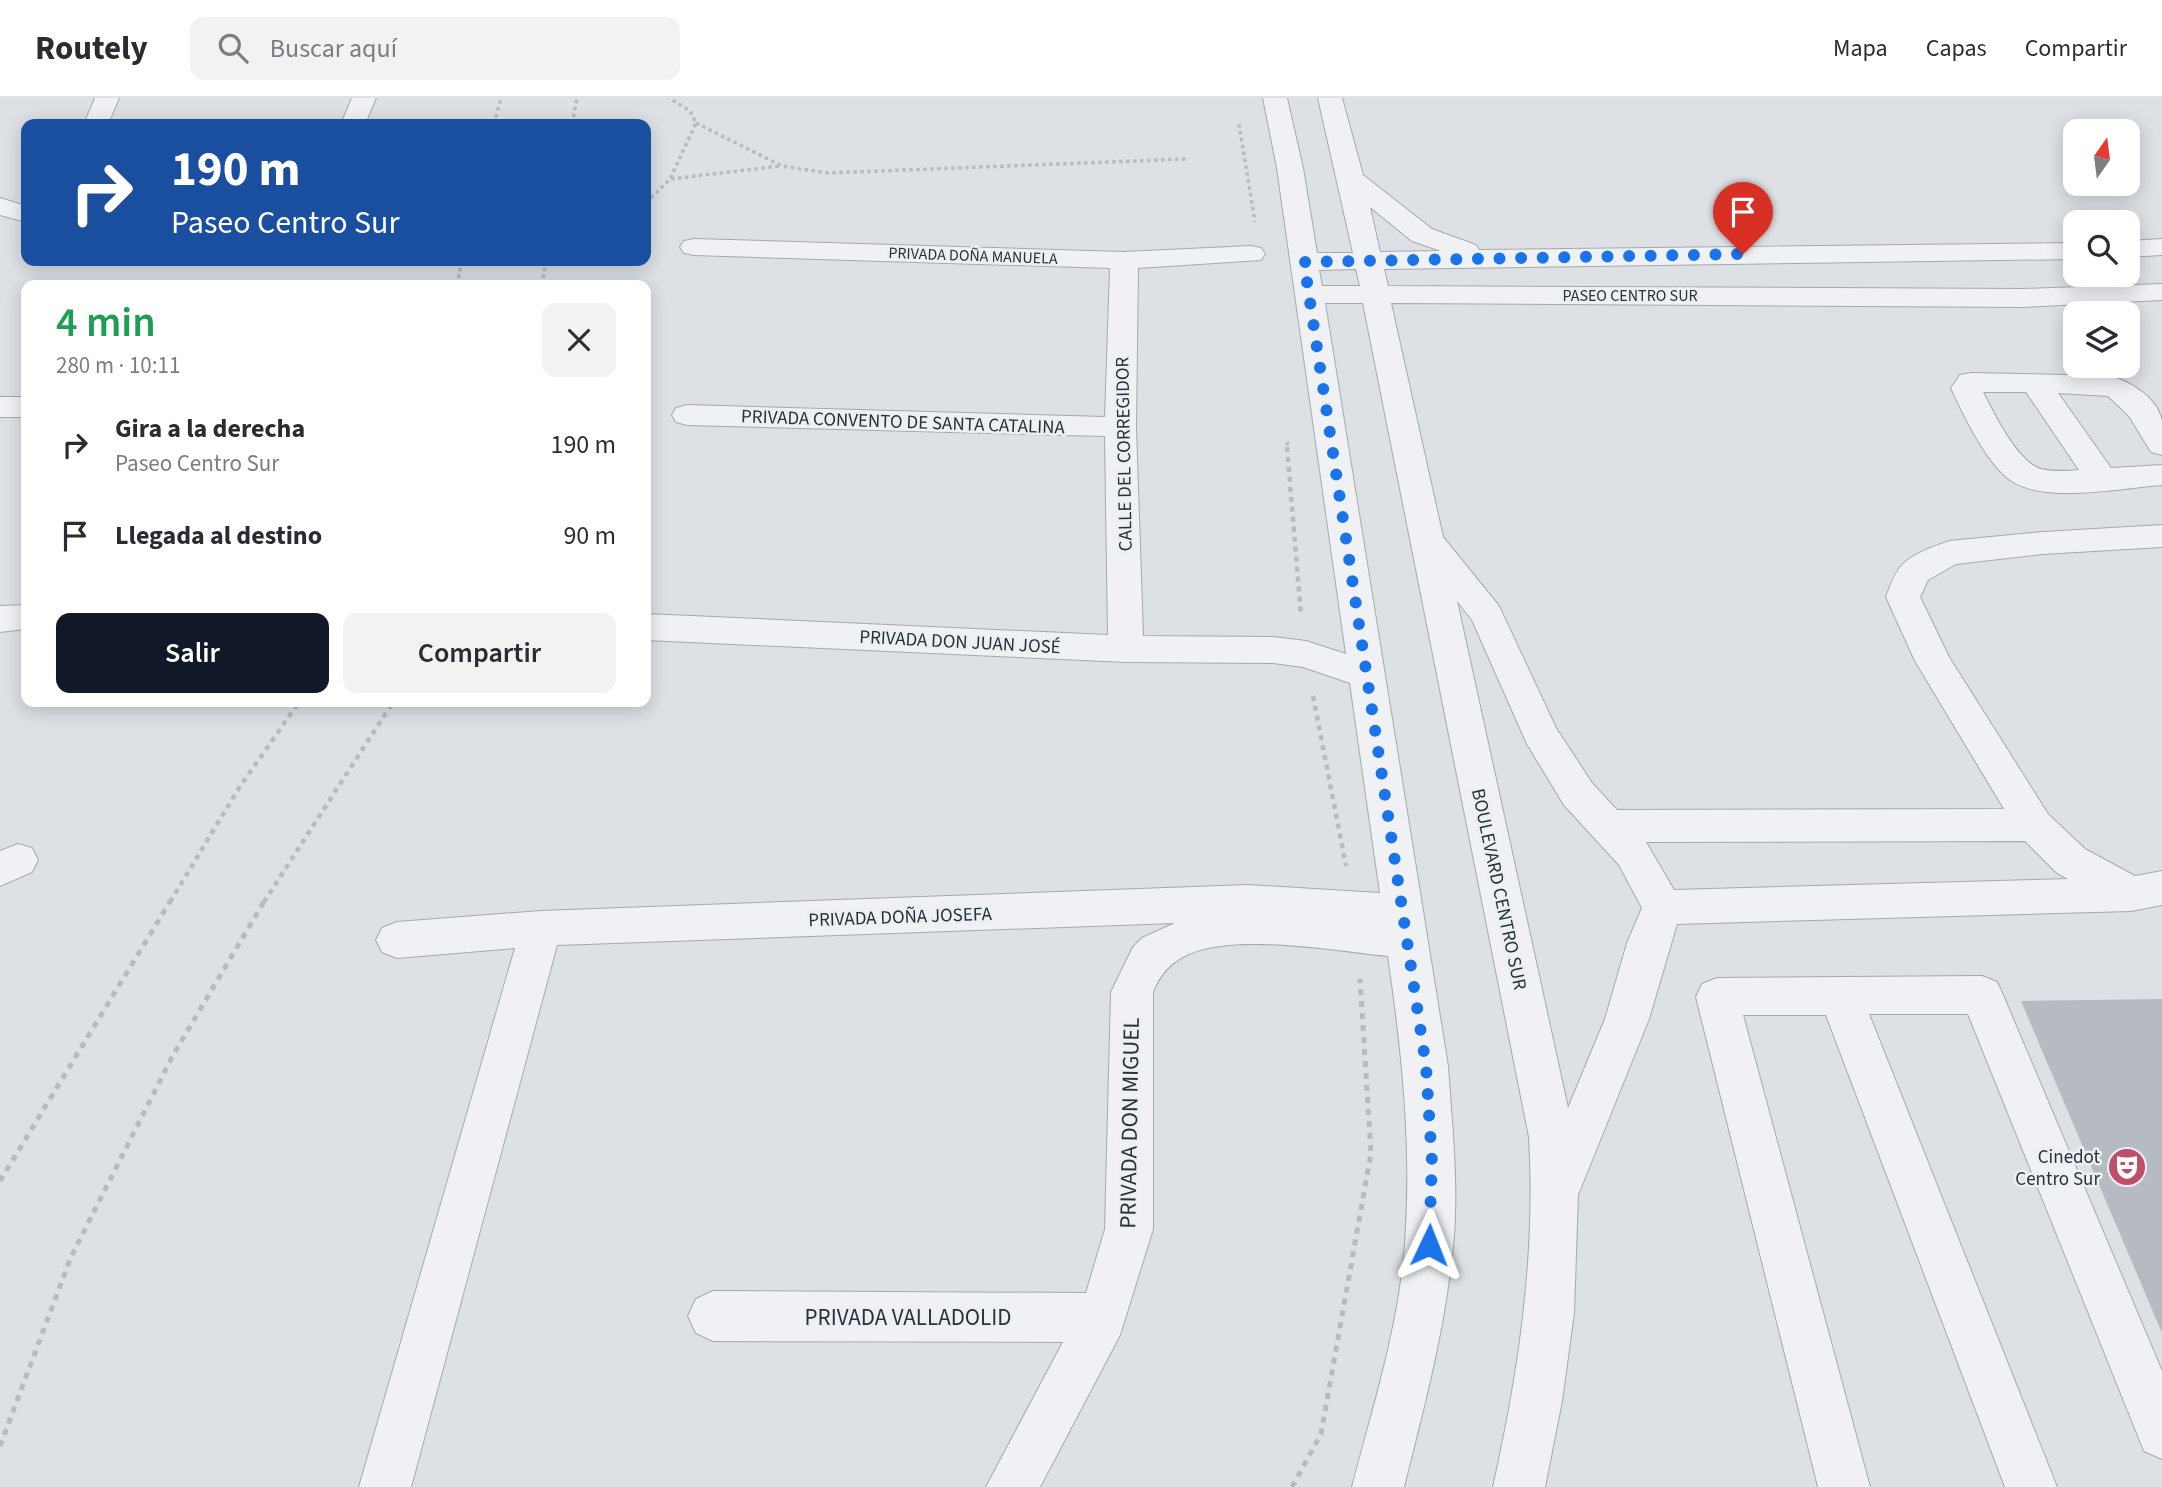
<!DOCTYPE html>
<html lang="es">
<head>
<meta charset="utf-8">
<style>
  body { margin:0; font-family:"Source Sans 3",sans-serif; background:#f2f2f3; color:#2b2b33; height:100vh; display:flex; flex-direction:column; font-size:26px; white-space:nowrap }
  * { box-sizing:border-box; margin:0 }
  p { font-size:23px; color:#7c7c81 }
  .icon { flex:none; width:38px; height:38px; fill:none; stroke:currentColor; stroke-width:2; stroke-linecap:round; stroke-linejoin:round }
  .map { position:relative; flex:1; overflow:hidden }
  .panel { position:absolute; left:21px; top:182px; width:630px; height:427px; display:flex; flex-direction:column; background:#fff; border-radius:14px; box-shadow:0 4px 18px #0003 }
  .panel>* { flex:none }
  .hud { position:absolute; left:21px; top:21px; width:630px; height:147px; border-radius:14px; box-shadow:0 4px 18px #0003; background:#1a4fa0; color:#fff; overflow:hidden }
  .needle { width:46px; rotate:14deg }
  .fabs { position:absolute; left:2063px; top:21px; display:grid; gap:14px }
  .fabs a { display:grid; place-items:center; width:77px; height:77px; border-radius:14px; background:#fff; box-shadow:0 4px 18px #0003; font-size:35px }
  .pin { position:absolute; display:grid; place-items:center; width:60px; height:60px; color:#fff; margin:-72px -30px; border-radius:50% 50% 50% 0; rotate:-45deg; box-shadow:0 0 7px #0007 }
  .pin .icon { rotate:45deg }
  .me { position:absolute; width:77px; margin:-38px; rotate:2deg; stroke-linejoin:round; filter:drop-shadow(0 0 5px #0008) }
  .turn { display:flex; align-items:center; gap:24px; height:147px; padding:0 35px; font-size:32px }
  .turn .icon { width:91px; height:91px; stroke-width:2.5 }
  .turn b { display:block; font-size:49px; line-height:60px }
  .round { display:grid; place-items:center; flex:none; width:74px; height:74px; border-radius:14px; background:#f2f2f3 }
  .headline { display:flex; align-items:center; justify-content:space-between; height:119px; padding:0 35px }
  h1 { font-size:42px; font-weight:600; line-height:52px; color:#1e9e55 }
  .action { display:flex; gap:14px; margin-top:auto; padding:14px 35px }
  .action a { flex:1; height:80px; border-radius:14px; background:#111827; color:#fff; font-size:28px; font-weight:600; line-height:80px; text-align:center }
  .action a+a { background:#f2f2f3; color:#2b2b33 }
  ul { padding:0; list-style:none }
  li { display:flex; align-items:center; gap:21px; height:91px; padding:0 35px }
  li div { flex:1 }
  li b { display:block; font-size:26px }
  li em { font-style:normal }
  header { display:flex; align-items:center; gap:42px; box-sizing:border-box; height:98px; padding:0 35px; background:#fff; border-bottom:2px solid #e1e1e2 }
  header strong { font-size:33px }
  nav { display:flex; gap:38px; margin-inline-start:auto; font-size:24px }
  .search { width:490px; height:63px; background:#f2f2f3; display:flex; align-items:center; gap:18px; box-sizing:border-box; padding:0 24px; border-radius:14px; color:#7c7c81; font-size:26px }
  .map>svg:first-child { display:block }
  .building { fill:#b5bbc1 }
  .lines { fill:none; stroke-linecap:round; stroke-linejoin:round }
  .minor-casing { stroke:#a3a9ae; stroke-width:2 }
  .path-far2 { stroke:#b7bbc0; stroke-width:3.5; stroke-dasharray:3.5 3.5; stroke-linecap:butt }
  .path-far1 { stroke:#b7bbc0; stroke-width:4.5; stroke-dasharray:5 5; stroke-linecap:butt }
  .path { stroke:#b7bbc0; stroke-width:5; stroke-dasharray:6 6; stroke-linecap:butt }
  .minor { fill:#eff1f4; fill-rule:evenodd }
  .route { stroke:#1a73e8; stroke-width:12; stroke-dasharray:0 21.6 }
  .labels { text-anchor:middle; stroke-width:5; stroke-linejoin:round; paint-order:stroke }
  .far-street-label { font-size:16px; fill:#28313a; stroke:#ecf0f3 }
  .street-label { font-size:19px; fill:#28313a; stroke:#ecf0f3 }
  .poi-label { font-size:19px; fill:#28313a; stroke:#ecf0f3; text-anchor:end }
  .near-street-label { font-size:23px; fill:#28313a; stroke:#ecf0f3 }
</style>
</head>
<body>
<header>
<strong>Routely</strong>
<div class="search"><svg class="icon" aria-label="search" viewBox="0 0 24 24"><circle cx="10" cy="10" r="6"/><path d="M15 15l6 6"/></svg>Buscar aquí</div>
<nav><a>Mapa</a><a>Capas</a><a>Compartir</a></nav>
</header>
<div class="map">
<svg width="2162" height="1389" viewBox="0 0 2162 1389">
  <rect width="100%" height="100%" fill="#dde1e5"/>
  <path class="building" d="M2162,901V1235L2021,903Z"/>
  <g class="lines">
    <defs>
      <g id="minor">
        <path d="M95,0H119L108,26H84Z"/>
        <path d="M352,0H376L365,26H341Z"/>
        <path d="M1263,0H1287L1303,70L1317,155H1353L1318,0H1342L1363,77L1432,131L1476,147L1479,152L2076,145V161L1384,171L1388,188L2023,191L2162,186V202L2023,209L1391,205L1443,439L1499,508L1556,630L1592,685L1617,712L2004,711L1915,563L1886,499C1890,489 1894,475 1902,467C1912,456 1935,448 1949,443L2043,434L2162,427V449L2043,456L1956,466L1928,482L1920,499L1949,559L2048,716L2085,751L2135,778L2162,773V807L2131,813L1677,826L1649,921L1578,1097L1574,1215L1562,1303L1545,1389H1493C1519,1273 1536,1158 1529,1039L1363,205H1325L1448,968C1452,1028 1459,1089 1453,1149C1445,1231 1424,1309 1404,1389H1352C1373,1309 1399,1228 1405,1145C1412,1047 1402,954 1388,858C1335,853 1238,835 1189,856C1171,864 1160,876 1153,894V1131L1120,1237L1040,1389H986L1063,1244L713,1243L696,1235L688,1218L696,1201L713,1193L1086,1195L1105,1131L1111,894L1133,849L1142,840L1175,825L557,847L411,1389H359L515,850L397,860L382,854L376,842L382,830L397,824L541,813L1248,787L1380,795L1350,585L1303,569L1273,565L1126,564L646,542V516L1108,537L1105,338L687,327L676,324L672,317L676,310L687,307L1105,319L1110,170L694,157L684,155L680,149L684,143L694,141L1124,154L1251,148L1261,150L1265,156L1261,162L1138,170L1136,329L1143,538L1273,539L1306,543L1346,556L1277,70ZM1370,109L1412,143L1441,153L1380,154ZM1356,171L1360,188H1322L1319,172ZM1457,503L1472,522L1527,646L1564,707L1619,767L1642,810L1627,845L1605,921L1568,1010ZM2025,743L2057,775L2068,781L1674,792L1646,744Z"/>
        <path d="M0,100L26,108V124L0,117Z"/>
        <path d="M2162,141V157L2128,159V143Z"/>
        <path d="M1971,275L2109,278C2130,283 2158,300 2162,323C2162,334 2162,346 2162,357L2151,354L2129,318L2108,298L2058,295L2111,370L2162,367V387C2122,390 2048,405 2013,384C1987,367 1964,318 1951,290L1960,277ZM1983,294H2026L2079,372C2067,373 2053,374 2041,371C2018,365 1993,314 1983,294Z"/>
        <rect x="0" y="299" width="26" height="20"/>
        <path d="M26,507V531L0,534V508Z"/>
        <path d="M18,746L32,750L38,762L32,774L0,788V753Z"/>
        <path d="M1982,878L1997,884L2003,897L2162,1273V1361L2144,1353L1968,916H1869L2057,1389H2005L1826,917H1743L1870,1389H1818L1696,899L1702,886L1717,880Z"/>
      </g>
    </defs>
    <use href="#minor" class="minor-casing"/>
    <g class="path-far2">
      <path d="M696,25L782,68L828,75L1186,61"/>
      <path d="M494,26L501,0"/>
      <path d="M572,26L577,0"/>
      <path d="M1239,26L1255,124"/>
      <path d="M671,81L780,68"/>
      <path d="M646,105L670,81L696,25L690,13L669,0"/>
      <path d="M457,187L462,163"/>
      <path d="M542,187L546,163"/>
      <path d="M1287,344L1288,351"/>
    </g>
    <g class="path-far1">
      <path d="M1287,349L1301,517"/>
      <path d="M1313,598L1346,768"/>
      <path d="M170,804L239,690L299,604"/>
      <path d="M264,804L393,604"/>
    </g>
    <g class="path">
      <path d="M0,1083L171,802"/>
      <path d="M0,1348L71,1159L172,959L265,802"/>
      <path d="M1292,1389L1321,1336L1371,1055L1360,881"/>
    </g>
    <use href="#minor" class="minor"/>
  </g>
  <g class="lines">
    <path class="route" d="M1429,1147L1432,1064L1426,968L1304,164L1743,156"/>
  </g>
  <defs>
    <symbol id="theatre-disc" viewBox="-11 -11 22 22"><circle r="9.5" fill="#bd4f6b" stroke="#ecf0f3"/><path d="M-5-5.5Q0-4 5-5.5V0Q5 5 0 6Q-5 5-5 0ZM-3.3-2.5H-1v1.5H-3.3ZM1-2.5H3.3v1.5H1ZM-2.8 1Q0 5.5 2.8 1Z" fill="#fff"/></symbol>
  </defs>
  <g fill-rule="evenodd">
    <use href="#theatre-disc" x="2105" y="1047" width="44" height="44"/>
  </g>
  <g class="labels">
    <g class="far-street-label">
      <text transform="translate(973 157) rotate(2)" y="6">PRIVADA DOÑA MANUELA</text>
      <text x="1630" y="203">PASEO CENTRO SUR</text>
    </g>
    <g class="street-label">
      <text transform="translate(903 323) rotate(2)" y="7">PRIVADA CONVENTO DE SANTA CATALINA</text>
      <text transform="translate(1123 356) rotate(-91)" y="7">CALLE DEL CORREGIDOR</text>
      <text transform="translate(960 543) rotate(3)" y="7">PRIVADA DON JUAN JOSÉ</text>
      <text transform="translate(1500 791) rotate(78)" y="7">BOULEVARD CENTRO SUR</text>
      <text transform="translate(900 818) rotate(-2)" y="7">PRIVADA DOÑA JOSEFA</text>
    </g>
    <g class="poi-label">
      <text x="2100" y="1065">Cinedot<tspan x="2100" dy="22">Centro Sur</tspan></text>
    </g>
    <g class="near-street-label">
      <text transform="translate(1129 1025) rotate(-89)" y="8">PRIVADA DON MIGUEL</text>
      <text x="908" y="1227">PRIVADA VALLADOLID</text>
    </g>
  </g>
</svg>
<div class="fabs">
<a><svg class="needle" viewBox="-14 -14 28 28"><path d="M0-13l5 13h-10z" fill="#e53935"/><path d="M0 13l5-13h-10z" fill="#7c7c81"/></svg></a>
<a><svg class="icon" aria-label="search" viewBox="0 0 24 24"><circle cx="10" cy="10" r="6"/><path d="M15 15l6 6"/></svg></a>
<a><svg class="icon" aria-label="layers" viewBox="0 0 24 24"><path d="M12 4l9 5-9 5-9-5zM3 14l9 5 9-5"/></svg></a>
</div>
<div class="pin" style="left:1743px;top:156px;background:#d93025"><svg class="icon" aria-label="arrive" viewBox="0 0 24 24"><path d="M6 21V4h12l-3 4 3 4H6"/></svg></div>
<svg class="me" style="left:1429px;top:1147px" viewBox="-20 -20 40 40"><path d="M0-17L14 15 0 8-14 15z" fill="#1a73e8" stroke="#fff" stroke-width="4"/></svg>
<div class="hud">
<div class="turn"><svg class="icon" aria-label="right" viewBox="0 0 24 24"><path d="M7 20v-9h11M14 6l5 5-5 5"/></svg><div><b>190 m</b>Paseo Centro Sur</div></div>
</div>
<section class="panel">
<div class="headline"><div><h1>4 min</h1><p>280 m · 10:11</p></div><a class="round"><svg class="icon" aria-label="close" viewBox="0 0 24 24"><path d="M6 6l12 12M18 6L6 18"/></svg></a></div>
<ul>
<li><svg class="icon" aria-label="right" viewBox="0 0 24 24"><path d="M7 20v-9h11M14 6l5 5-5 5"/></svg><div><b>Gira a la derecha</b><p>Paseo Centro Sur</p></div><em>190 m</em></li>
<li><svg class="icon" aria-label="arrive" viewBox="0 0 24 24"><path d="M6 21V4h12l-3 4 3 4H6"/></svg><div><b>Llegada al destino</b></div><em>90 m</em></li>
</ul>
<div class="action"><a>Salir</a><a>Compartir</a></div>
</section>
</div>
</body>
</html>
